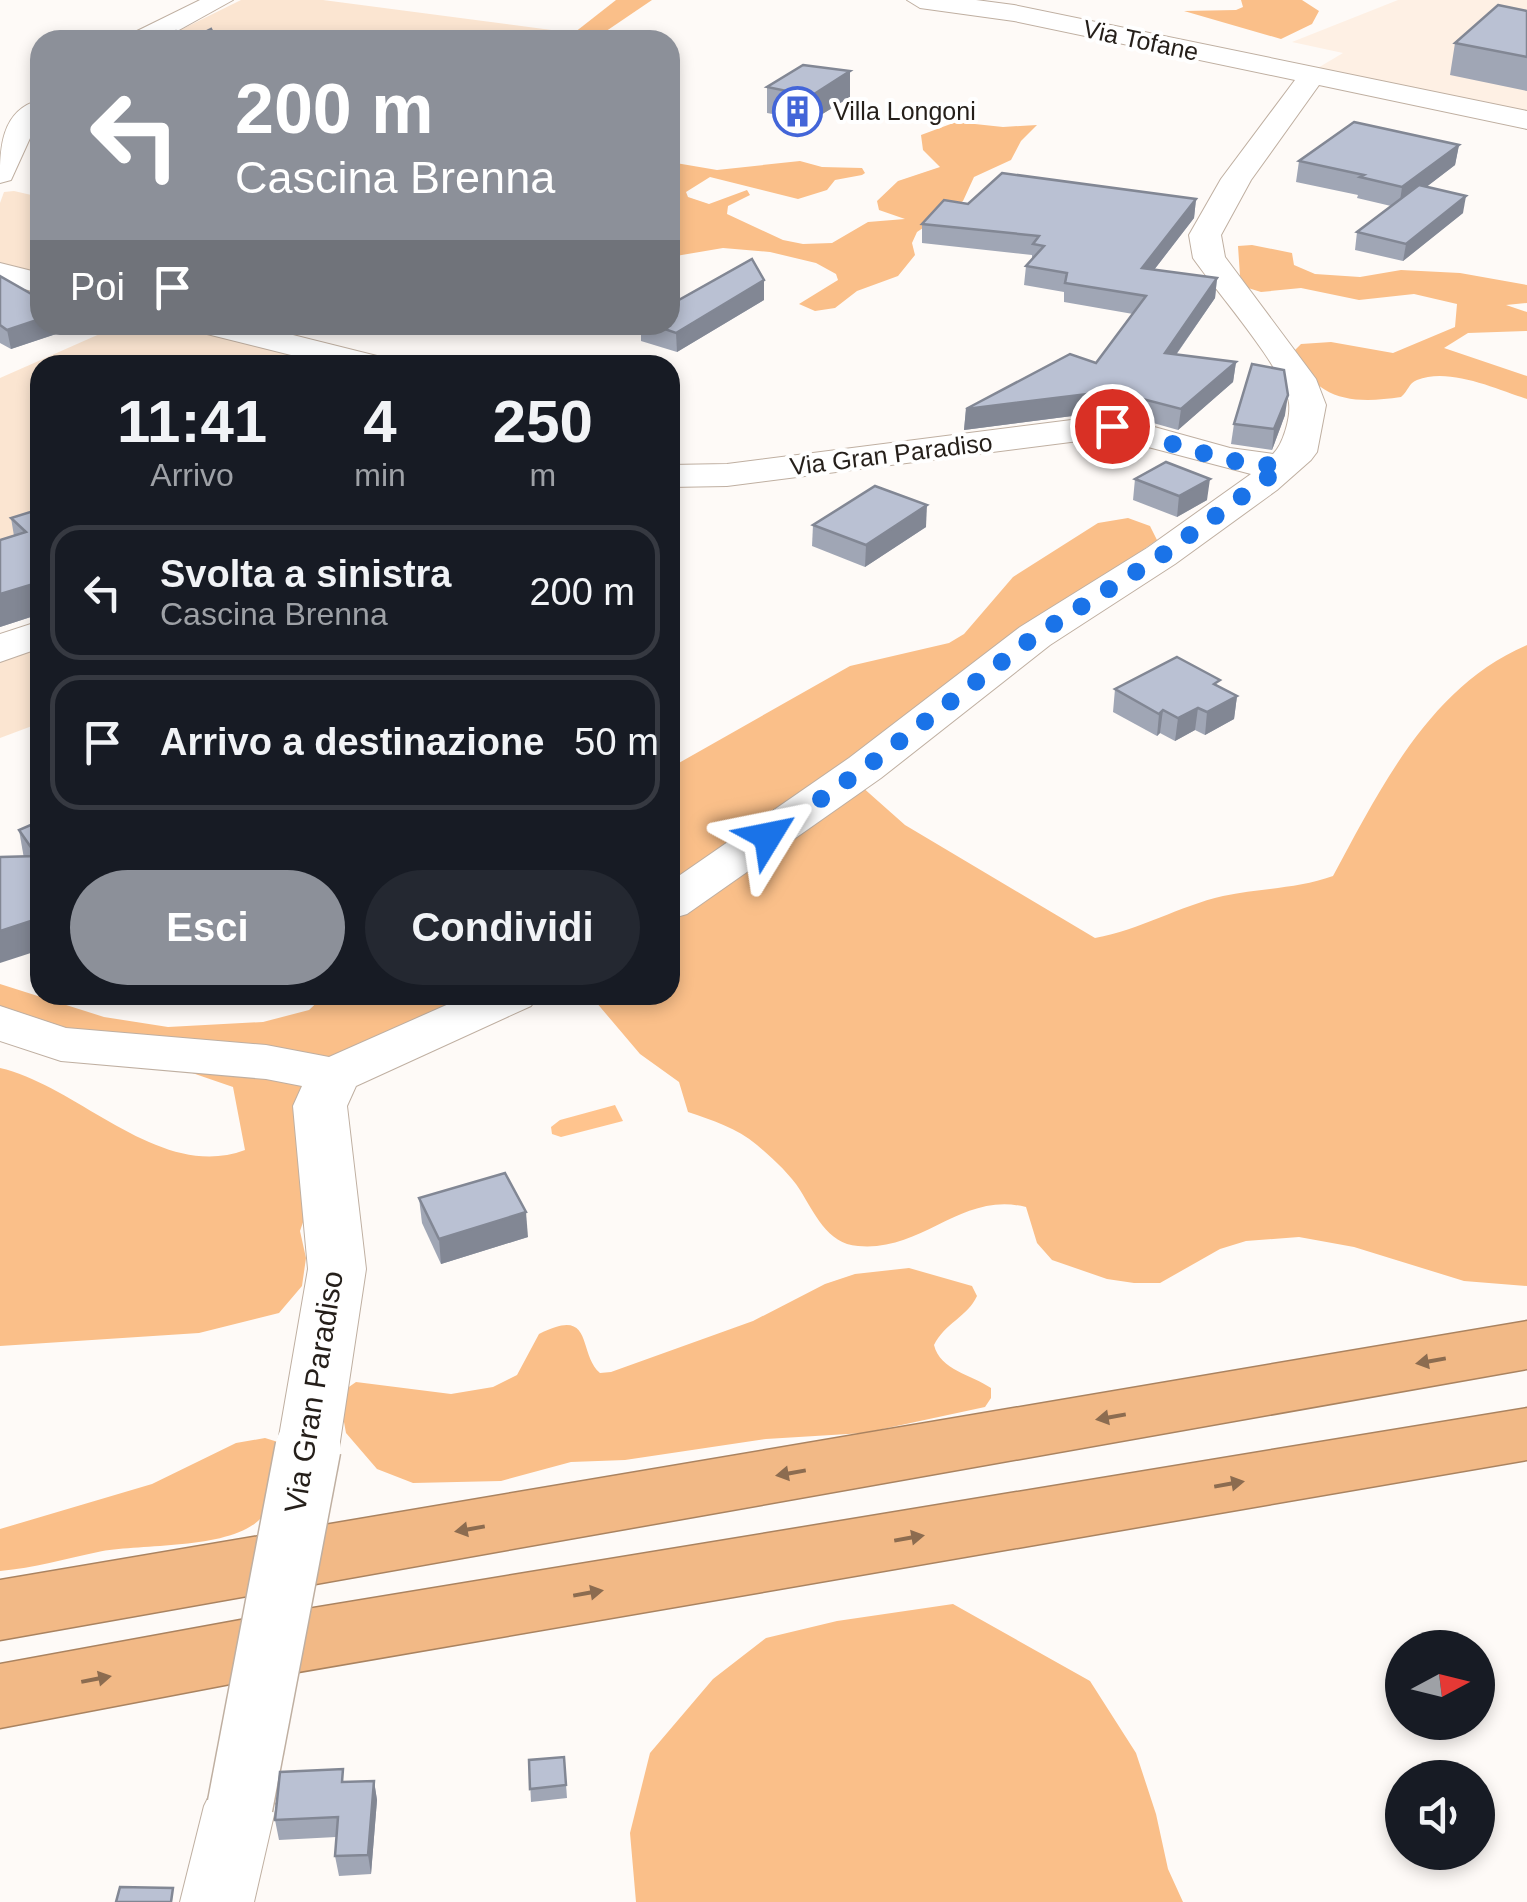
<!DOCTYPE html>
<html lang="it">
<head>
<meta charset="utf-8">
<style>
  body { margin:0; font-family:Helvetica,sans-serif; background:#242831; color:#f1f3f6; height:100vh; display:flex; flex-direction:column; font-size:38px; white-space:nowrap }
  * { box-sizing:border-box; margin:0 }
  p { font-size:32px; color:#9ea1a6 }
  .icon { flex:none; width:55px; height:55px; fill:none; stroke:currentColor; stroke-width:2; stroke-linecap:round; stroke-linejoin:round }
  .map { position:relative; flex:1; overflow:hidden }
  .sheet { position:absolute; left:30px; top:355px; width:650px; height:650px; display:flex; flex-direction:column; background:#171b24; border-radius:30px; box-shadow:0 5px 15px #0003 }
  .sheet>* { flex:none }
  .top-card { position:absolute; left:30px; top:30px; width:650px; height:305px; border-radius:30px; box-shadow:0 5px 15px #0003; background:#8c9099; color:#fff; overflow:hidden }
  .needle { width:65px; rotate:83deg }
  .fabs { position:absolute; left:1385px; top:1630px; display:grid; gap:20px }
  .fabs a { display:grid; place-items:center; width:110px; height:110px; border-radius:50%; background:#171b24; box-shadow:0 5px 15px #0003; font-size:50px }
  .pin { position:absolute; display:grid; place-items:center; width:85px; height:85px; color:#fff; margin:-42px; border:5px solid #fff; border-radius:50%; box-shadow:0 2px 10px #0007 }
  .me { position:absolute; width:110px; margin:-55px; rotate:55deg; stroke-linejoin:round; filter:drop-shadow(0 0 8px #0008) }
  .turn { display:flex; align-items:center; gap:35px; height:210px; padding:0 40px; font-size:45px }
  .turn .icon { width:130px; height:130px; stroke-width:2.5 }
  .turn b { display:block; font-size:70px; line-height:85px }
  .then { display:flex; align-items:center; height:95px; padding:0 40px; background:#0003; gap:20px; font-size:38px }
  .eta { display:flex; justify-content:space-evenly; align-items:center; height:170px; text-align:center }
  .eta b { font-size:60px; font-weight:600; line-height:70px }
  .primary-button { display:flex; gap:20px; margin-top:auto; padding:20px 40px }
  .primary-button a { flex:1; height:115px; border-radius:60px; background:#8c9099; color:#fff; font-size:40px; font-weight:600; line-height:115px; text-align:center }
  .primary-button a+a { background:#242831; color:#f1f3f6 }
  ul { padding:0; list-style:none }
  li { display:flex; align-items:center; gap:30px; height:135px; margin:0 20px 15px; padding:0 20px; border:5px solid #363941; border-radius:30px }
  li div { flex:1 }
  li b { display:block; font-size:38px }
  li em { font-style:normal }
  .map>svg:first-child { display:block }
  .built { fill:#fef0e4 }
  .green { fill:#fbe5d1 }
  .forest { fill:#fabf89 }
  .water { fill:#ffc48e }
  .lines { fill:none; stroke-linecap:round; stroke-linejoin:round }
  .minor-casing { stroke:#bfafa1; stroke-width:2 }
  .highway-casing { stroke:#aa8360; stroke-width:3 }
  .minor { fill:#fff; fill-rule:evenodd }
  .highway { fill:#f2b986; fill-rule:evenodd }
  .minor-bridge-casing { stroke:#bfafa1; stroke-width:68; stroke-linecap:butt }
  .minor-bridge { stroke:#fff; stroke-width:65 }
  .wall { fill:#a0a6b5 }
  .shaded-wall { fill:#828794 }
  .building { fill:#bac1d3; stroke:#828794; stroke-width:2.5 }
  .oneway { fill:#8c6c50 }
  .route { stroke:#1a73e8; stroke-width:18; stroke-dasharray:0 32.4 }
  .labels { text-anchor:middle; stroke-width:8; stroke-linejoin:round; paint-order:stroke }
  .far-street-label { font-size:25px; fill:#251f1a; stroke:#fff }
  .far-poi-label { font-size:25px; fill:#251f1a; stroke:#fff; text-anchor:start }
  .street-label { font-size:30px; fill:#251f1a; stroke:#fff }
</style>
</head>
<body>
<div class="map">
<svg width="1527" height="1902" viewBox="0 0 1527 1902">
  <rect width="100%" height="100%" fill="#fefaf7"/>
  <path class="built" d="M1398,0H1527V112L1316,69L1343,53L1292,42Z"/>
  <g class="green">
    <path d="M241,0H323L574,33L565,40H160Z"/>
    <path d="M14,191L40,197V273L0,263V203L4,192Z"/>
    <path d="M120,325H174L342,364L40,365V529L0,542V378Z"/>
    <path d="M40,645V723L0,738V661Z"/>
  </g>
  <g class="forest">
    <path d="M616,0H652L593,40H565Z"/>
    <path d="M1241,0H1302L1319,11L1312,24L1281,39L1184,11L1236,10L1243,7Z"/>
    <path d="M956,122L1003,127L1037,125L1021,141L1011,160L974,177L963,201L917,232L912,243L915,255L898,276L857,291L835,308L815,311L799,304L838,280L836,274L816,263L770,252L723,248L670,257V162L717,170L800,161L822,167L862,168L865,173L862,175L835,180L827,190L798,199L710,177L686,192L688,197L709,204L747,190L750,195L728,206L727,214L783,240L803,244L832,243L868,222L905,219L879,210L877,201L898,181L940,167L923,150L921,135Z"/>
    <path d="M1252,245L1292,253L1294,265L1315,274L1360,277L1401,270L1460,273L1527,285V303L1506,305L1527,312V331L1468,333L1444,348L1527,376V399C1496,389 1449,367 1417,380C1408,384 1409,390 1401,397C1354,404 1314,402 1295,350L1301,344L1331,342L1393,353L1455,327L1457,304L1414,294L1359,300L1301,288L1261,292L1248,288L1240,276L1238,246Z"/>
    <path d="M1128,518L1150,526L1157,540L1012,642L852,778L905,825L1095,938C1140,930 1179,906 1223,896C1260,888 1297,889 1333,876C1380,789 1430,686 1527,645V1286L1464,1281L1354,1247L1299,1237L1246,1241L1220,1249L1160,1283H1134L1107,1279L1052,1260L1037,1243L1026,1207C961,1191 924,1252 858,1246C827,1244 814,1212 800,1190C790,1174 771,1157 757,1145C737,1128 712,1120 688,1112L679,1082L640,1054L590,995H670V768L850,666L949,643L964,634L1013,577L1098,523Z"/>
    <path d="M0,984L104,1017L168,1027L263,1022L309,1010L325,995H535L300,1079L309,1117L314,1190L300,1231L306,1258L302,1286L279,1313L199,1333L0,1346V1068C79,1086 160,1182 245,1150L233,1087L0,1007Z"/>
    <path d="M909,1268L972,1286L977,1296C968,1316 944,1324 934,1345C940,1370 972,1375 991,1388V1398L985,1407L864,1433L766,1439L625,1460L571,1462L501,1481L413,1483L377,1469L346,1433L340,1400L346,1389L356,1382L451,1394L493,1387L517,1375L539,1334C595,1305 577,1353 600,1373L611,1372L753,1321L825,1284L855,1274Z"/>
    <path d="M265,1438L278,1442C275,1459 272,1505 262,1517C232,1551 139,1543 98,1552C64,1559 35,1568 0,1571V1529L152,1484L236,1443Z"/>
    <path d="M953,1604L1090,1681L1136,1753L1156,1814L1168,1869L1183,1902H636L630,1833L650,1753L713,1679L766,1638L837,1621Z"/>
  </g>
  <path class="water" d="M615,1105L623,1121L561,1137L552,1134L551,1127L560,1120Z"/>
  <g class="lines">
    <defs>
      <g id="minor">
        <path d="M200,0H233L161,40H127L131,34Z"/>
        <path d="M907,0H976L1014,5L1527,111V129L1319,85L1251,180L1221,235L1225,257L1316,379L1326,405L1317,452L1311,460L1277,490L1175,564L1050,645L881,778L687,914L670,919V882L849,758L1020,627L1147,548L1251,474L1110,437L727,486L670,487V465L727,464L1111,415L1230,448L1273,454C1283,445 1291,417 1289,403C1285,369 1215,290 1193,258L1189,235L1221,179L1295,80L1014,21L920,8Z"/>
        <path d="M40,100V126L31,136L11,180L0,183C0,150 0,110 40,100Z"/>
        <path d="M0,263L40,273V293L0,283Z"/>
        <path d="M194,325H253L385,358L391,365H331L199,332Z"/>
        <path d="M40,621V648L0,662V634Z"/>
        <path d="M469,995H539L531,1006L356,1086L347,1106L366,1269L339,1448L330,1465L308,1472L286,1465L277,1448L308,1269L293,1106L302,1086L266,1079L61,1061L0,1041V1006L66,1028L266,1045L329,1057Z"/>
        <path d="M240,1774L265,1784L276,1806L254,1902H180L204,1806L215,1784Z"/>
      </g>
      <g id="highway">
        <path d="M1527,1321V1369L0,1640V1580Z"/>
        <path d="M1527,1408V1460L246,1681L0,1728V1664L246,1619Z"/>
      </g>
    </defs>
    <use href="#minor" class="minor-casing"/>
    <use href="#highway" class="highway-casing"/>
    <use href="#minor" class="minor"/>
    <use href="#highway" class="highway"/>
    <defs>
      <path id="minor-bridge" d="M240,1806L308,1448"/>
    </defs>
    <use href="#minor-bridge" class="minor-bridge-casing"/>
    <use href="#minor-bridge" class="minor-bridge"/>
  </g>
  <g class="wall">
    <path d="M1527,11V91L1450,75L1455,43Z"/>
    <path d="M850,71V97L811,121L767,113V87Z"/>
    <path d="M1459,145L1455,165L1426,187L1463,213L1403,261L1355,250L1357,232L1391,206L1357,198L1358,195L1296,182L1299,161Z"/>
    <path d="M1196,199L1194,218L1154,270L1217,278L1215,298L1176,355L1236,362L1233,382L1178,430L1111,411L964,430L966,409L1096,363L1133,314L1064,302V292L1024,285L1026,266L1032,259V255L922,243V224L968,204Z"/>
    <path d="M0,276L65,331L11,349L0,343Z"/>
    <path d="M764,300L677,352L641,341V325H670Z"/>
    <path d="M1285,415L1272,450L1231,444L1234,424Z"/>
    <path d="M1135,479L1207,500L1177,517L1133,500Z"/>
    <path d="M40,509V614L0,627V540L14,536L11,518Z"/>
    <path d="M813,525L926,527L865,567L812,546Z"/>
    <path d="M1220,687L1237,696L1234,719L1205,735L1195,730L1175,741L1160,733L1157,736L1113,712L1115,689Z"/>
    <path d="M40,821V950L19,830Z"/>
    <path d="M419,1198L528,1237L441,1264L422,1223Z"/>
    <path d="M564,1757L567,1798L531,1802L529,1760Z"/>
    <path d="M374,1781L377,1800L371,1874L339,1876L335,1856L336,1837L279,1840L275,1820L345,1782Z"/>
  </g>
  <g class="shaded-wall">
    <path d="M850,71V97L811,121V96Z"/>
    <path d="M1459,145L1455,165L1399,208L1402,187Z"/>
    <path d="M1466,196L1463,213L1403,261L1406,244Z"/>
    <path d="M1196,199L1194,218L1140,288L1142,268Z"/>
    <path d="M1217,278L1215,298L1163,373L1165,353Z"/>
    <path d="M764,280V300L677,352L676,333Z"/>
    <path d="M40,319V325H64L65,331L11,349L7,330Z"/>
    <path d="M1236,362L1233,382L1178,430L1181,409Z"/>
    <path d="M1112,391L1111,411L964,430L966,409Z"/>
    <path d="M1288,395L1285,415L1272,450L1274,429Z"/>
    <path d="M1210,479L1207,500L1177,517L1179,496Z"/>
    <path d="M927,505L926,527L865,567L866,545Z"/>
    <path d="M40,582V614L0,627V594Z"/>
    <path d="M1237,696L1234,719L1205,735L1207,712Z"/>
    <path d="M1198,708L1195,730L1175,741L1178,718Z"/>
    <path d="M1163,710L1160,733L1157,736L1159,714Z"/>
    <path d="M40,918V950L0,963V931Z"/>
    <path d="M526,1212L528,1237L441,1264L439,1239Z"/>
    <path d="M374,1781L377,1800L371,1874L368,1855Z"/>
  </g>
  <g class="building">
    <path d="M1498,5L1527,11V57L1455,43Z"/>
    <path d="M211,29L215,37L236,40H162L176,31L199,35Z"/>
    <path d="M803,65L850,71L811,96L767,87Z"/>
    <path d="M1354,122L1459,145L1402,187L1360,177L1364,175L1299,161Z"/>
    <path d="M1002,173L1196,199L1142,268L1217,278L1165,353L1236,362L1181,409L1112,391L966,409L1070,354L1096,363L1146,296L1065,283L1067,273L1026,266L1044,246L1033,244L1039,236L922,224L944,200L968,204Z"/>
    <path d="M1419,185L1466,196L1406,244L1357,232Z"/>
    <path d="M752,259L764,280L676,333L653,325H670V305Z"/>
    <path d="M0,276L40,299V319L7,330L0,325Z"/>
    <path d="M1252,364L1284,370L1288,395L1274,429L1234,424Z"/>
    <path d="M1166,462L1210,479L1179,496L1135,479Z"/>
    <path d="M875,486L927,505L866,545L813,525Z"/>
    <path d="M40,509V560L38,561L40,562V582L0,594V540L26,532L11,518Z"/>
    <path d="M1177,657L1220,680L1214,684L1237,696L1207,712L1198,708L1178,718L1163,710L1159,714L1115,689Z"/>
    <path d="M40,821V918L0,931V857L37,856L19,830Z"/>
    <path d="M505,1173L526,1212L439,1239L419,1198Z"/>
    <path d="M564,1757L566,1785L530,1789L529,1760Z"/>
    <path d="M343,1769L342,1782L374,1781L368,1855L335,1856L338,1817L275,1820L280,1772Z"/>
    <path d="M120,1887L173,1888L171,1902H116Z"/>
  </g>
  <defs><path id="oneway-solid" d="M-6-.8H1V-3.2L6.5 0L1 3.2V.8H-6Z" transform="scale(2.5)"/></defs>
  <g class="oneway">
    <use href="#oneway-solid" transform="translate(1431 1361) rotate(170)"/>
    <use href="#oneway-solid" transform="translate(1111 1417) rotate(170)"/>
    <use href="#oneway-solid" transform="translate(791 1473) rotate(170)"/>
    <use href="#oneway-solid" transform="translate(1229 1484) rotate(-10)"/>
    <use href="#oneway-solid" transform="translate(470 1529) rotate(170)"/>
    <use href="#oneway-solid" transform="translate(909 1538) rotate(-10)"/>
    <use href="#oneway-solid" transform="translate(588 1593) rotate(-10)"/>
    <use href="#oneway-solid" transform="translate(96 1679) rotate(-11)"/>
  </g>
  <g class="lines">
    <path class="route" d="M768,836L865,768L1035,636L1161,556L1282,467L1227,460L1112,426"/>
  </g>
  <defs>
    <symbol id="building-ring" viewBox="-11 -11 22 22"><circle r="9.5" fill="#fff" stroke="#4365d8" stroke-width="1.5"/><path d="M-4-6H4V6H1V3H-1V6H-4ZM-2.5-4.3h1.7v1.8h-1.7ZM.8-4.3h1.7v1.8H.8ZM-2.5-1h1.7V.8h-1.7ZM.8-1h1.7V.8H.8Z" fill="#4365d8"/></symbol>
  </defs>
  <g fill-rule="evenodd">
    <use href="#building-ring" x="770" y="84" width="55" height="55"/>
  </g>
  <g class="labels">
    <g class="far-street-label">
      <text transform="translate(1141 40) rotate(12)" y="9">Via Tofane</text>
      <text transform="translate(891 454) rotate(-7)" y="9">Via Gran Paradiso</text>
    </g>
    <g class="far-poi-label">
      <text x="833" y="120">Villa Longoni</text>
    </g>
    <g class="street-label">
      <text transform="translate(314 1392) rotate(-81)" y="10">Via Gran Paradiso</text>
    </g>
  </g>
</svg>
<div class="fabs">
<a><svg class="needle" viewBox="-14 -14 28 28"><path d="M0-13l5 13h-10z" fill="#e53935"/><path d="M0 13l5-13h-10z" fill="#9ea1a6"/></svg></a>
<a><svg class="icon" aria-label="sound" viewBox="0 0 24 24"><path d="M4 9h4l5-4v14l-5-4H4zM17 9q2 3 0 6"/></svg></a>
</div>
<div class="pin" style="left:1112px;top:426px;background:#d93025"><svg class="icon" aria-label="arrive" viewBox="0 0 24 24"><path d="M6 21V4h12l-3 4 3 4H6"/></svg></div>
<svg class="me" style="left:768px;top:836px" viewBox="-20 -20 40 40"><path d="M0-17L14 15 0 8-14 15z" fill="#1a73e8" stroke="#fff" stroke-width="4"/></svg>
<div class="top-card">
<div class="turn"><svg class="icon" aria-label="left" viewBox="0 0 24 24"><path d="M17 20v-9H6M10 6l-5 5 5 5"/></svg><div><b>200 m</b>Cascina Brenna</div></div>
<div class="then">Poi<svg class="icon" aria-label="arrive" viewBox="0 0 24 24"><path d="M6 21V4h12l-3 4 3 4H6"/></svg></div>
</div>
<section class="sheet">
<div class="eta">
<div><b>11:41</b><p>Arrivo</p></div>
<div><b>4</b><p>min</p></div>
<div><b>250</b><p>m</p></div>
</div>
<ul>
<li><svg class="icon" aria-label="left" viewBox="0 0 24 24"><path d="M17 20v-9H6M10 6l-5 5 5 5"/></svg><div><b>Svolta a sinistra</b><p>Cascina Brenna</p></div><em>200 m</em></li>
<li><svg class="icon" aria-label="arrive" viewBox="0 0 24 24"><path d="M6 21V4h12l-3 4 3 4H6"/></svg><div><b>Arrivo a destinazione</b></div><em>50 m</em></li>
</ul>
<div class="primary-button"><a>Esci</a><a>Condividi</a></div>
</section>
</div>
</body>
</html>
